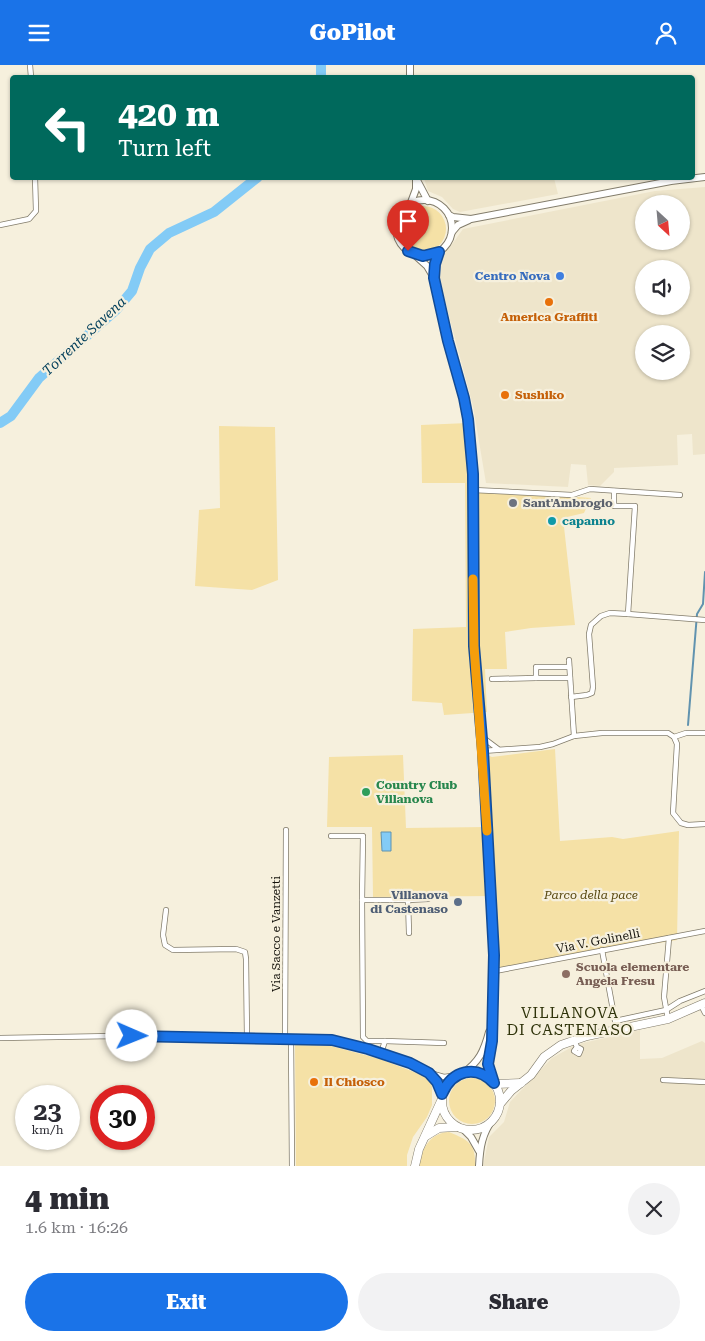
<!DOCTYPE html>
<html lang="en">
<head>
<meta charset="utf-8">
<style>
  body { margin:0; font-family:"Roboto Serif",serif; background:#f2f2f3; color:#2b2b33; height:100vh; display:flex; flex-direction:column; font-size:19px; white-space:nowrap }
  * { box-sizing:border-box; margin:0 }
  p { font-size:16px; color:#7c7c81 }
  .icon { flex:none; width:28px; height:28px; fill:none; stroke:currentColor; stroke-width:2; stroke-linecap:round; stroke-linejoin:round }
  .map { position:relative; height:1101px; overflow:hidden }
  .panel { display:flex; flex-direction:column; background:#fff; flex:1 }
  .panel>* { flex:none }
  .top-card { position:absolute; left:10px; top:10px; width:685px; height:105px; border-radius:5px; box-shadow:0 1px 4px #0004; background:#00695c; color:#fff; overflow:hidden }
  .needle { width:32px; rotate:154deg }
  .fabs { position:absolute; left:635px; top:130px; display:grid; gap:10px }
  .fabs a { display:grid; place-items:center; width:55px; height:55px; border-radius:50%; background:#fff; box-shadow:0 1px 4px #0004; font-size:25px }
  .speed { position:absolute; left:15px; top:1020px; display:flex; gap:10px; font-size:25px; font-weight:700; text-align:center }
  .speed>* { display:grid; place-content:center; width:65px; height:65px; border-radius:50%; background:#fff; box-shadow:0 1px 4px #0004; line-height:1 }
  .speed small { font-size:12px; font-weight:400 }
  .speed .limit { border:8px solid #d22; background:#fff; color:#111 }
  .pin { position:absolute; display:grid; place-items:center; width:42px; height:42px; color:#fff; margin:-51px -21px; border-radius:50% 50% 50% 0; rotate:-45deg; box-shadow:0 0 5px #0007 }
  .pin .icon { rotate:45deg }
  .me { position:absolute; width:55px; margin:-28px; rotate:91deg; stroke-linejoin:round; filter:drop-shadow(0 0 4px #0008) }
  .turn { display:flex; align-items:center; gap:18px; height:105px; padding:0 25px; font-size:22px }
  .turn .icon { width:65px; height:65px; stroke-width:2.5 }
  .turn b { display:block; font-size:35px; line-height:42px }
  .round { display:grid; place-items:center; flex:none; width:52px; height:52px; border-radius:26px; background:#f2f2f3 }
  .head { display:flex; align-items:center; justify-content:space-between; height:85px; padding:0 25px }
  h1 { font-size:30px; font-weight:800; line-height:38px }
  .primary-button { display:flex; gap:10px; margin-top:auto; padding:10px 25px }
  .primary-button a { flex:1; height:58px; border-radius:30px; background:#1a73e8; color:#fff; font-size:20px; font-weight:800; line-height:58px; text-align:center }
  .primary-button a+a { background:#f2f2f3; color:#2b2b33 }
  header { display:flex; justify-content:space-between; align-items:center; height:65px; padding:0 25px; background:#1a73e8; color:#fff; font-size:22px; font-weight:800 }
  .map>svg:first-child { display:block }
  .built { fill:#eee5cb; fill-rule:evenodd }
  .green { fill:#f5e1a6 }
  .water { fill:#83cbf6; stroke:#6193af }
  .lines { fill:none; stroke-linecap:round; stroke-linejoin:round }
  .stream { stroke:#6193af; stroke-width:2 }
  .river { stroke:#83cbf6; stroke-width:10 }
  .street-casing { stroke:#827c6b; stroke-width:6 }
  .secondary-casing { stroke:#827c6b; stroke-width:8 }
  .primary-casing { stroke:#827c6b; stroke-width:9 }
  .street { stroke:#fff; stroke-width:4.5 }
  .secondary { stroke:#fff; stroke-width:6 }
  .primary { stroke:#fff; stroke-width:8 }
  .route-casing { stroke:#114b97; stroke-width:12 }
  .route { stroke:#1a73e8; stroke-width:9 }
  .slow { stroke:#f59e0b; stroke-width:9 }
  .shop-dot { fill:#3f7fe0; stroke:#f6f0dd; stroke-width:2 }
  .food-dot { fill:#e8710a; stroke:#f6f0dd; stroke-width:2 }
  .worship-dot { fill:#6b7280; stroke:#f6f0dd; stroke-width:2 }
  .culture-dot { fill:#0f9aa8; stroke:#f6f0dd; stroke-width:2 }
  .leisure-dot { fill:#2e9e5b; stroke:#f6f0dd; stroke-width:2 }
  .service-dot { fill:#5c6f8a; stroke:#f6f0dd; stroke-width:2 }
  .education-dot { fill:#8d6e63; stroke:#f6f0dd; stroke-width:2 }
  .labels { text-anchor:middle; stroke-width:4.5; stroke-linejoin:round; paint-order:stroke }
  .shop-label { font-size:12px; font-weight:bold; fill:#366cbe; stroke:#f6f0dd; text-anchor:end }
  .food-label { font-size:12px; font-weight:bold; fill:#c56008; stroke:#f6f0dd; text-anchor:start }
  .worship-label { font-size:12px; font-weight:bold; fill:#5b616d; stroke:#f6f0dd; text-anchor:start }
  .culture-label { font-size:12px; font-weight:bold; fill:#0d838f; stroke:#f6f0dd; text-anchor:start }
  .leisure-label { font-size:12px; font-weight:bold; fill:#27864d; stroke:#f6f0dd; text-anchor:start }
  .service-label { font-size:12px; font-weight:bold; fill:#4e5e75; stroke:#f6f0dd; text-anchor:end }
  .park-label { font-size:12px; font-style:italic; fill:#57470e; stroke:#f6f0dd }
  .street-label { font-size:12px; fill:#13110a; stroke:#f6f0dd }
  .education-label { font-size:12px; font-weight:bold; fill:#785e54; stroke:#f6f0dd; text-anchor:start }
  .water-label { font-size:14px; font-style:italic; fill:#003e5a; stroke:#f6f0dd }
  .quarter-label { font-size:15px; letter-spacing:1px; fill:#2f330a; stroke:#f6f0dd }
</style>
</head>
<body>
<header><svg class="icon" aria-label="menu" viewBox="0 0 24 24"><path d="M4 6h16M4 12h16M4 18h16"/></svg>GoPilot<svg class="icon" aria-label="person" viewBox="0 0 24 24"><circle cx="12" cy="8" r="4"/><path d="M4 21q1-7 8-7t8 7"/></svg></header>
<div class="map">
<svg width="705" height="1101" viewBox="0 0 705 1101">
  <rect width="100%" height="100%" fill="#f6f0dd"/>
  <g class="built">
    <path d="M424,113H554L558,129L460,147L453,144L442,132L428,126Z"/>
    <path d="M705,122V389L693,390L692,369L677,370L678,400L614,403V407L600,421L588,420L586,400L571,399L568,422L486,418L473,341L445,236L437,202L439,191L450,182L463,164L655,126ZM644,139H681V176H644ZM644,204H681V241H644ZM644,269H681V306H644Z"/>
    <path d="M640,965V994L662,993L702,976L705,978V1101H483L489,1072L504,1057L510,1037L552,993L572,982L583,978Z"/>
  </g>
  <g class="green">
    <circle cx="423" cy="164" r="23"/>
    <path d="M468,358L474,424L591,433L584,448L563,453L575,560L531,563L505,567L507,604H485L487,647L444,650L442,638L412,636L413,564L466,562L465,418H422L421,360Z"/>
    <path d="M219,361L275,362L278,515L252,525L195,521L199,445L220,443Z"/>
    <path d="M555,684L560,776L612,772L623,774L679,766L677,875L495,905L494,831L373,832L372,762H327L329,692L403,690L406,763L487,762L484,689L492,692Z"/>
    <path d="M295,979L331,981L380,994L427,1012L432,1019V1040L427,1052L413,1072L407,1090V1101H296Z"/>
    <circle cx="472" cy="1036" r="23"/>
    <path d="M449,1067C468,1075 476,1078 475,1101H419C422,1083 430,1068 449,1067Z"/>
  </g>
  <path class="water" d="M381,767H391V786H382Z"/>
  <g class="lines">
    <path class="stream" d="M688,660L697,549L703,539L705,507"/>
    <g class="river">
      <path d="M321,12V0"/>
      <path d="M0,358L11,351L39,313L116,245L132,226L140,203L150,184L169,168L214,147L258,112"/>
    </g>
    <defs>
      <g id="street">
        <path d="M30,0L31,12"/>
        <path d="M0,160L29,154L36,146L35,112"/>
        <path d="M473,425L572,430L590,424L680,430"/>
        <path d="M614,426V441H635L628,549"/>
        <path d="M569,595L574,671"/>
        <path d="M569,602H536V613H570"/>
        <path d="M492,614L536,613"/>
        <path d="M571,632L587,630L592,628L593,622L589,569L591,560L601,551L610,548L628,549L705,555"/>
        <path d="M482,672L498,684"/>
        <path d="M674,672L686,668H705"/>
        <path d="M483,686L540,682L553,679L574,671L602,668H668L674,672L677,679L673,748L681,758L688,760L705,759"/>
        <path d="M331,771H363L362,835L363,972L367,976H385L381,988"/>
        <path d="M362,835H408L409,868"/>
        <path d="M408,835L428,834"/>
        <path d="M166,845L163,870L165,880L173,885L236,884L245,887L246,894L247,973"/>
        <path d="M602,885L615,956L666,945L680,936L705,926"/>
        <path d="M495,906L705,866"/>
        <path d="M701,940L705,948"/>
        <path d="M668,954L664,932L669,873"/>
        <path d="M0,973L114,971L332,975L394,992L437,1010L444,1012L457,1010"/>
        <path d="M285,973L286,765"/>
        <path d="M291,974L292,1101"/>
        <path d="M574,975L577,982L581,984L579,989L574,986L577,982"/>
        <path d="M385,976L444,978"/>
        <path d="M430,1009L437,1017L442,1029"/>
        <path d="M663,1015L705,1017"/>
      </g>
      <g id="secondary">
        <path d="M410,0V12"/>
        <path d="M418,117L428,136"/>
        <circle cx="424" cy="163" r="28"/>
        <path d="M410,140L416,124V112"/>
        <path d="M449,150L453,152L471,154L671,116L705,112"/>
        <path d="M452,167L458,160L469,155"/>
        <path d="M439,187L436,193L434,213L448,276L464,333L467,354L473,409L474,581L483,686L494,890L492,976L488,999L494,1018"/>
        <path d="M416,191L427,201L434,213"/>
        <path d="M463,1008C479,997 484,986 489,967"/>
        <path d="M463,1064L471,1072L479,1086"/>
        <path d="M479,1101C480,1082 482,1069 493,1054"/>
      </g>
      <g id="primary">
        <circle cx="471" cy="1036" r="29"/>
        <path d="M495,1019L521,1018"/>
        <path d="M500,1039L511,1026L531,1010L544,992L561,980L587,971L668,954L705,938"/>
        <path d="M426,1071L439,1063L456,1062"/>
        <path d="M415,1101L419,1084L441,1036"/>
      </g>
    </defs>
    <use href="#street" class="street-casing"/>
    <use href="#secondary" class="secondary-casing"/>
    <use href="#primary" class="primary-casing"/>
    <use href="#street" class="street"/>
    <use href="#secondary" class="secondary"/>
    <use href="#primary" class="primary"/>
  </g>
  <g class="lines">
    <defs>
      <path id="route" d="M132,971L332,975L368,984L410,998L429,1008L437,1017L442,1029C452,1005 476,999 494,1018L488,999L492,976L494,890L483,686L474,581L473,409L468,354L464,333L448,276L434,213L435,199L439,187L423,191L408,186"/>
    </defs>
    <use href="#route" class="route-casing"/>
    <use href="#route" class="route"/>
    <path class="slow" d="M473,514L474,581L487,766"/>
  </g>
  <circle class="shop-dot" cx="560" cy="211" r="5"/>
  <g class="food-dot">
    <circle cx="549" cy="237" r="5"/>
    <circle cx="505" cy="330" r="5"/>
    <circle cx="314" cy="1017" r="5"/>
  </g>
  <circle class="worship-dot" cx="513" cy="438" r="5"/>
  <circle class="culture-dot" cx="552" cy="456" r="5"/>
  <circle class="leisure-dot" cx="366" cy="727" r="5"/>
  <circle class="service-dot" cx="458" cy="837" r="5"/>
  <circle class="education-dot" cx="566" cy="909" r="5"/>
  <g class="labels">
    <g class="shop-label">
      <text x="550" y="215">Centro Nova</text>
    </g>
    <g class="food-label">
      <text x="549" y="256" text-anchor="middle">America Graffiti</text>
      <text x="515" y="334">Sushiko</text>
      <text x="324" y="1021">Il Chiosco</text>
    </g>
    <g class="worship-label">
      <text x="523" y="442">Sant'Ambrogio</text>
    </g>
    <g class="culture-label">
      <text x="562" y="460">capanno</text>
    </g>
    <g class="leisure-label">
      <text x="376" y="724">Country Club<tspan x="376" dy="14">Villanova</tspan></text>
    </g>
    <g class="service-label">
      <text x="448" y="834">Villanova<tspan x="448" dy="14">di Castenaso</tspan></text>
    </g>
    <g class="park-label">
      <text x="591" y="834">Parco della pace</text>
    </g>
    <g class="street-label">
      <text transform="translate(276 869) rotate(-90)" y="4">Via Sacco e Vanzetti</text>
      <text transform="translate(598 876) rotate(-11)" y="4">Via V. Golinelli</text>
    </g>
    <g class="education-label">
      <text x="576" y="906">Scuola elementare<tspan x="576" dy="14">Angela Fresu</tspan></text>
    </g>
    <g class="water-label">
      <text transform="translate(84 271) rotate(-43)" y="5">Torrente Savena</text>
    </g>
    <g class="quarter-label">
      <text x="570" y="953">VILLANOVA<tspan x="570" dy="17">DI CASTENASO</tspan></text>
    </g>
  </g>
</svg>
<div class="fabs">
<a><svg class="needle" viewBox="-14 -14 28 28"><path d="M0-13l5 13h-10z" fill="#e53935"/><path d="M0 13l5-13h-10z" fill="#7c7c81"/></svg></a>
<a><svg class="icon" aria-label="sound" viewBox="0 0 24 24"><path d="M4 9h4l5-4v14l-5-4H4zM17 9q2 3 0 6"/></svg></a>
<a><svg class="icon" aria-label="layers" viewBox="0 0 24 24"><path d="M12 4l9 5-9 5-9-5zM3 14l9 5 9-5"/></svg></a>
</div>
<div class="speed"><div>23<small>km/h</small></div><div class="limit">30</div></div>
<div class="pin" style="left:408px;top:186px;background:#d93025"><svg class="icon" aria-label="arrive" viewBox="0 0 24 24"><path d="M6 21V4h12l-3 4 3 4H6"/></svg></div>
<svg class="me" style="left:132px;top:971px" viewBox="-20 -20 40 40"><circle r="19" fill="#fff"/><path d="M0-13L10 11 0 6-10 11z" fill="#1a73e8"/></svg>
<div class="top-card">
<div class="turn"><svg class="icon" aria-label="left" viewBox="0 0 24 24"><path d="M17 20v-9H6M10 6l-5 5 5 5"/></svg><div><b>420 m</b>Turn left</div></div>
</div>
</div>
<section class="panel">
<div class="head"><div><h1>4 min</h1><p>1.6 km · 16:26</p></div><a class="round"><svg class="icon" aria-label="close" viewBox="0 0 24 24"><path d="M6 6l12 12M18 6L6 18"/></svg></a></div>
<div class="primary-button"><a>Exit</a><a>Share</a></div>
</section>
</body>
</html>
